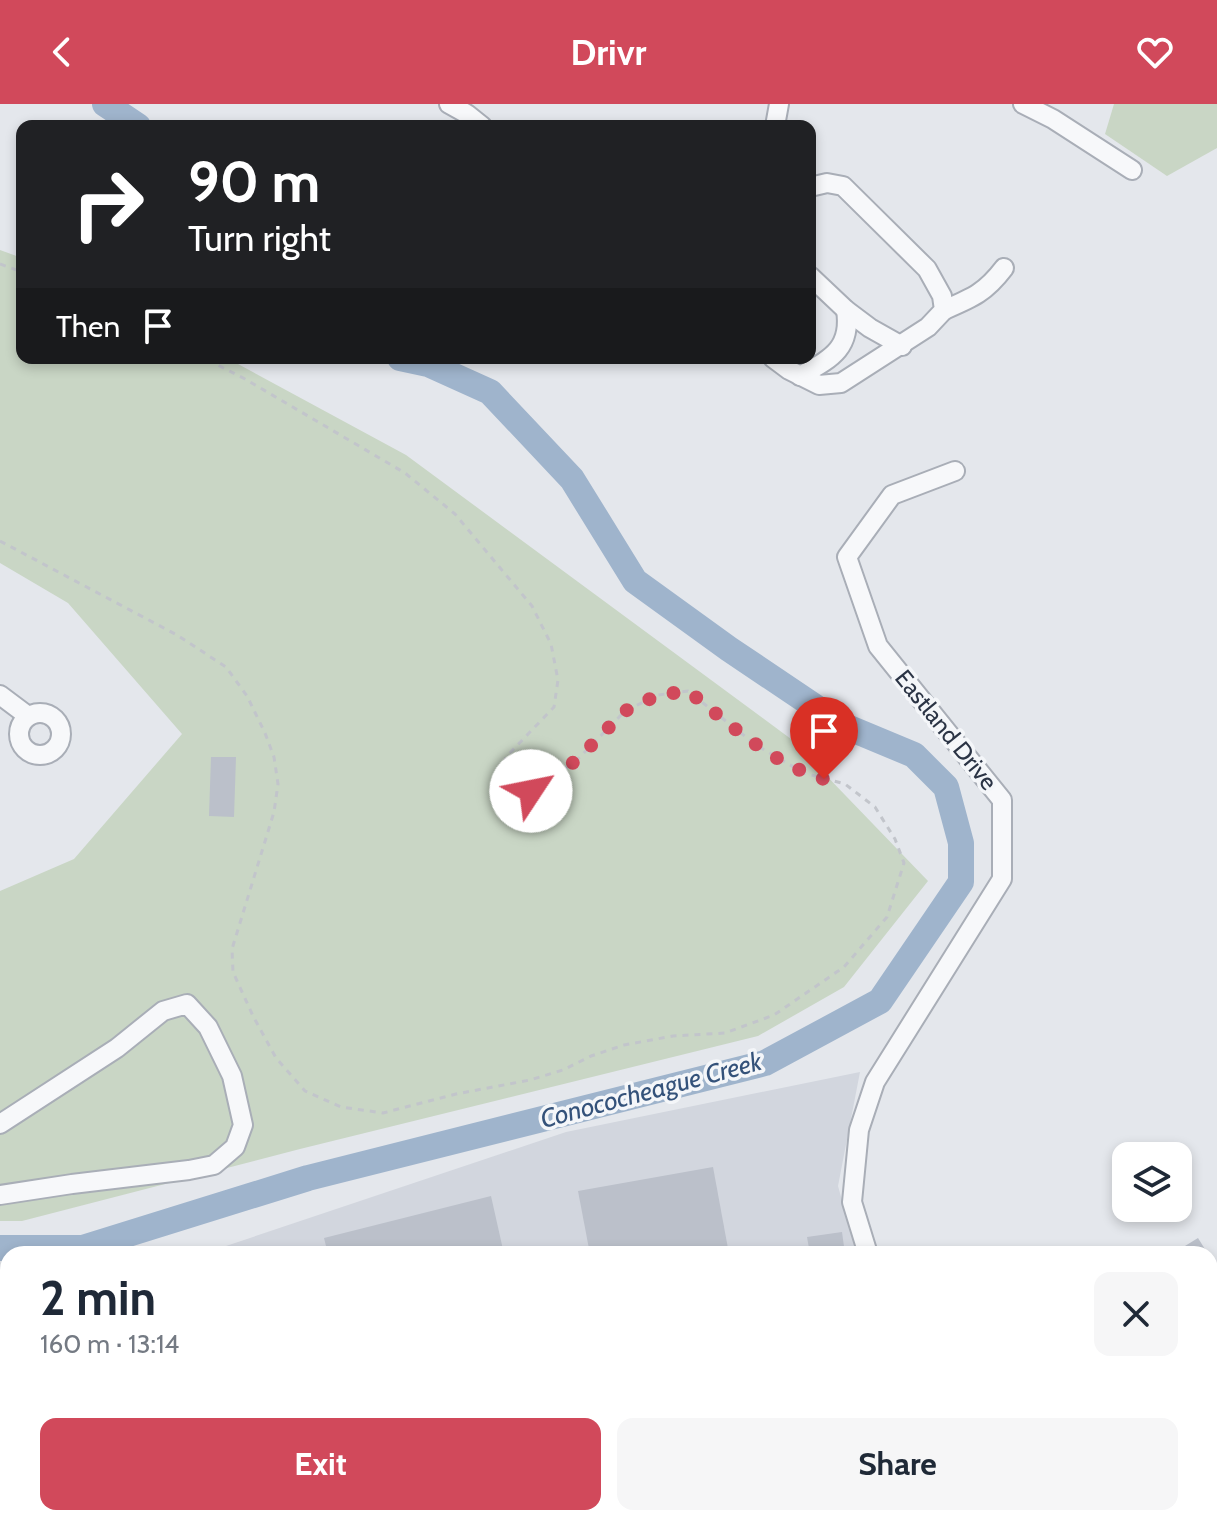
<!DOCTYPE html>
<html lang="en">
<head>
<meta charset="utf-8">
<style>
  body { margin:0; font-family:Cabin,sans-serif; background:#f6f6f7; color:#1f2937; height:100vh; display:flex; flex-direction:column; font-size:30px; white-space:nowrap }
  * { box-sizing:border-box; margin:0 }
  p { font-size:26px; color:#747a83 }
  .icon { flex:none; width:44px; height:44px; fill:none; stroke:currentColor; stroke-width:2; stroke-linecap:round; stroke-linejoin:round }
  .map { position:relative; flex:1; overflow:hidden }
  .sheet { position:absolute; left:0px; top:1142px; width:1218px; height:280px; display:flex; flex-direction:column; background:#fff; border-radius:24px 24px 0 0; box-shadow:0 4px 12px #0003 }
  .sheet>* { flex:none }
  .hud { position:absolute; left:16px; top:16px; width:800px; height:244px; border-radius:16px; box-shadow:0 4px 12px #0003; background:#202124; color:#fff; overflow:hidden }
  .fabs { position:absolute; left:1112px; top:1038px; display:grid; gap:16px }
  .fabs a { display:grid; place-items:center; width:80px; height:80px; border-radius:16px; background:#fff; box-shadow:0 4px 12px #0003; font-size:40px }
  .pin { position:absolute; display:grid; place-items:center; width:68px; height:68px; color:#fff; margin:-82px -34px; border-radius:50% 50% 50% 0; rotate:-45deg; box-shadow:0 0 8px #0007 }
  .pin .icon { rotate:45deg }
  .me { position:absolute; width:88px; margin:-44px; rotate:56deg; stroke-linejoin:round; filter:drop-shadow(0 0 6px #0008) }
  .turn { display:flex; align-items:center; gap:28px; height:168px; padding:0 40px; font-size:36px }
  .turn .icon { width:104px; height:104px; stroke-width:2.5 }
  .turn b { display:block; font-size:56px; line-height:68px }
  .then { display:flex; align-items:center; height:76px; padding:0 40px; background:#0003; gap:16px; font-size:30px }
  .round { display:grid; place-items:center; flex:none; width:84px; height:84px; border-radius:16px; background:#f6f6f7 }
  .head { display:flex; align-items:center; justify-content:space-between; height:136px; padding:0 40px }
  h1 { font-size:48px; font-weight:700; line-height:60px }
  .primary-button { display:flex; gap:16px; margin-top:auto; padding:16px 40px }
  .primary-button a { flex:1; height:92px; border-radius:16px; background:#d1495b; color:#fff; font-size:32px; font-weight:700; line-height:92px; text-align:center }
  .primary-button a+a { background:#f6f6f7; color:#1f2937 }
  header { display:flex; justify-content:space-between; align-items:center; height:104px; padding:0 40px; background:#d1495b; color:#fff; font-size:36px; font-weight:700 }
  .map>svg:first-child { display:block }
  .built { fill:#d2d6de }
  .green { fill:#c9d6c5 }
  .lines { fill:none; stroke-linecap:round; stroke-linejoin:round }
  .river { stroke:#9fb4cc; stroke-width:26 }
  .building { fill:#bbc0ca }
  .minor-casing { stroke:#a9aeb7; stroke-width:22 }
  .highway-casing { stroke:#8b94a3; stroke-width:32 }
  .path { stroke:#c2c5cb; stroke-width:3; stroke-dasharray:6 6; stroke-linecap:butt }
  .minor { stroke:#f7f8fa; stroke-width:18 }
  .highway { stroke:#fff; stroke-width:28 }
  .route { stroke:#d1495b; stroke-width:14; stroke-dasharray:0 25.2 }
  .labels { text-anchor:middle; stroke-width:7; stroke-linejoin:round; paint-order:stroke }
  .street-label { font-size:24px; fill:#2b3445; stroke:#f4f6f9 }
  .water-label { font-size:26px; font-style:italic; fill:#34527a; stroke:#f4f6f9 }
</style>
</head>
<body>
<header><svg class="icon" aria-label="back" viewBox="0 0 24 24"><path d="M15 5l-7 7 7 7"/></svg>Drivr<svg class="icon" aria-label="heart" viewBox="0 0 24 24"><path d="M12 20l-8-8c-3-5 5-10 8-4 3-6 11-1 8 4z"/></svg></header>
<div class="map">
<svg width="1217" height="1422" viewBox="0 0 1217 1422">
  <rect width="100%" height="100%" fill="#e4e7ec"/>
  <path class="built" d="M860,968L838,1082L857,1150H211V1147L566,1028Z"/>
  <g class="green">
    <path d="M1114,0H1217V44L1167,72L1105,30Z"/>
    <path d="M0,146L22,154V254H227L406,351L791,635L928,777L844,883L758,932L300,1045L22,1117H0V787L74,755L182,630L68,499L0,459Z"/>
    <path d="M965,1414H1157L1164,1422H953Z"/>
  </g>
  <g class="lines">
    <g class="river">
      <path d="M105,0L138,22"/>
      <path d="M0,1144H83L308,1074L765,959L880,897L961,778V739L946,683L914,651L842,621L729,545L635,477L572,375L490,288L428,260L400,254"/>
    </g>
  </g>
  <g class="building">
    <path d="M211,653H236L234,713L209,712Z"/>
    <path d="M713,1063L729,1150H590L578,1087Z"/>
    <path d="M491,1092L504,1150H365V1146L348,1150H328L324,1134Z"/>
    <path d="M842,1128L845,1150H810L807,1133Z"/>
    <path d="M1198,1134L1208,1150H1172Z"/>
  </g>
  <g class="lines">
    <defs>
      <g id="minor">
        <path d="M449,0L467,10L482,22"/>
        <path d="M1023,0L1053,15L1132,66"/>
        <path d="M775,22L779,0"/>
        <path d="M810,172L846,206L870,224L902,242"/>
        <path d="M944,206C972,194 985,189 1004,164"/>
        <path d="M773,254L789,266L819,281L841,279L928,223L944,206L942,192L927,165L843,82L827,79L810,83"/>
        <path d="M800,272C830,255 852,245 846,206"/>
        <path d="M0,591L28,612"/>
        <circle cx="40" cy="630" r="21"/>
        <path d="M0,1020L117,944L163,907L187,900L208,923L232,972L243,1021L235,1043L214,1061L189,1066L72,1080L0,1091"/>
        <path d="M868,1150L852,1098L859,1026L875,978L1002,775V696L878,542L847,453L892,391L955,367"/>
        <path d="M366,1414L369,1422"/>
        <path d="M722,1414L724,1422"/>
        <path d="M855,1414L861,1422"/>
        <path d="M1173,1414L1178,1422"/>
      </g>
      <g id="highway">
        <path d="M1210,1227L1217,1223"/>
        <path d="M269,1422L316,1414"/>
        <path d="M920,1422L932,1414"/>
      </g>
    </defs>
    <use href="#minor" class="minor-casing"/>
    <use href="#highway" class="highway-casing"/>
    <g class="path">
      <path d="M0,160L22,168"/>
      <path d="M0,437L177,531L226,563L247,592L265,629L274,653L278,680L274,708L232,845L233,868L253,912L276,954L305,987L341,1003L383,1009L456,990L530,976L563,966L591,952L624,941L673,932L725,929L774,911L844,863L887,813L904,759L895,735L875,703L845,680L804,669L756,641L688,587L658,591L625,607L577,656L531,687L511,684L501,670L506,653L554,603L558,576L551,540L532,502L455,410L405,369L245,275L204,254"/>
    </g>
    <use href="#minor" class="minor"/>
    <use href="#highway" class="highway"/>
  </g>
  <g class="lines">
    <path class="route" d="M531,687L577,656L625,607L658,591L688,587C730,620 772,660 824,675"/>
  </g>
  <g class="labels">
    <g class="street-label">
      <text transform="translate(946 626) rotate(51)" y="8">Eastland Drive</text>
    </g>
    <g class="water-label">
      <text transform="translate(651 986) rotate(-15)" y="9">Conococheague Creek</text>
    </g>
  </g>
</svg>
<div class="fabs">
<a><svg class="icon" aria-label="layers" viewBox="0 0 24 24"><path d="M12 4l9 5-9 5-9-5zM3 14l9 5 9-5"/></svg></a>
</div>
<div class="pin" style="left:824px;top:675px;background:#d93025"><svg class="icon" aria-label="arrive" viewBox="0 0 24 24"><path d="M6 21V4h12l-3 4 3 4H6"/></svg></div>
<svg class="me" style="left:531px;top:687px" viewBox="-20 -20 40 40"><circle r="19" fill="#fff"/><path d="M0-13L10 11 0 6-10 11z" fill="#d1495b"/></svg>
<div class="hud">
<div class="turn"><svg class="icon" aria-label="right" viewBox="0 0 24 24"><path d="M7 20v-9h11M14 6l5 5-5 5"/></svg><div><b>90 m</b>Turn right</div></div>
<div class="then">Then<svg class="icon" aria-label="arrive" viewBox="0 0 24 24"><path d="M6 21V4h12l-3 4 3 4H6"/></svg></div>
</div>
<section class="sheet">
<div class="head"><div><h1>2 min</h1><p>160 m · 13:14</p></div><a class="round"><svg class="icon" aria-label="close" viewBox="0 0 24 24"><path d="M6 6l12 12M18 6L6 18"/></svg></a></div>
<div class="primary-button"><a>Exit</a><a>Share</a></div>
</section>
</div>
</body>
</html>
